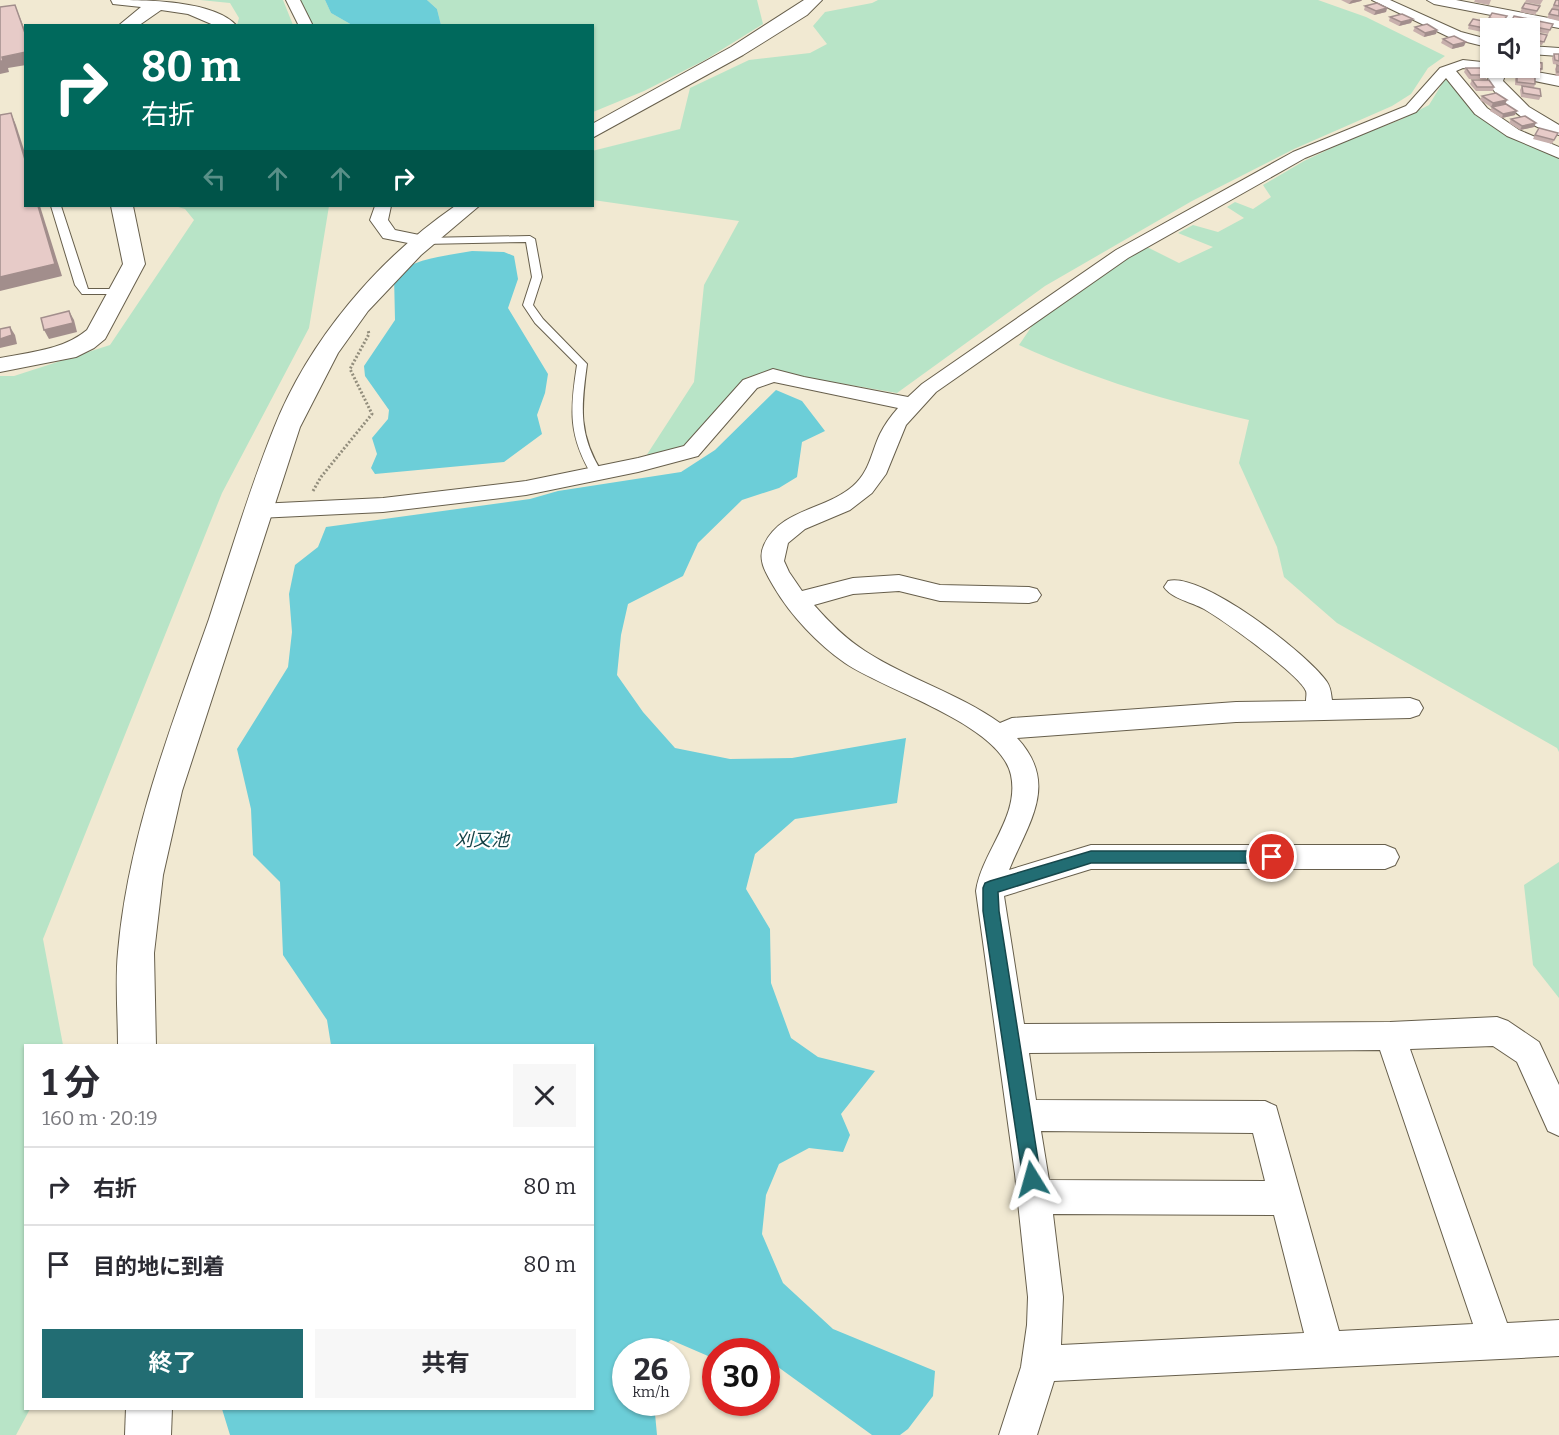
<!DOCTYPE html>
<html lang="ja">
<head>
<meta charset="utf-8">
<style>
  body { margin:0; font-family:Bitter,"Noto Sans JP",serif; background:#f7f7f7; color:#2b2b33; height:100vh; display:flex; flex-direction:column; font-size:22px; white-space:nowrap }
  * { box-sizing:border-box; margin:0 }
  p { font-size:20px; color:#7c7c81 }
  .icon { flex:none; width:33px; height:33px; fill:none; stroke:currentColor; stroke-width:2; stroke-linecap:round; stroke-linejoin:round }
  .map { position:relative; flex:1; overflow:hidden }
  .side { position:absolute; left:24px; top:1044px; width:570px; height:366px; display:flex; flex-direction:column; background:#fff; border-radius:0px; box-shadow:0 2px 4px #0004 }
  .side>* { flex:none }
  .hud { position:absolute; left:24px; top:24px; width:570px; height:183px; border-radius:0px; box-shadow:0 2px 4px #0004; background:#00695c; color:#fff; overflow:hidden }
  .controls { position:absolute; left:1480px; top:18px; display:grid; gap:12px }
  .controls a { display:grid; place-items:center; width:60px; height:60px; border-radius:0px; background:#fff; box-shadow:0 2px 4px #0004; font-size:30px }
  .speed { position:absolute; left:612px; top:1338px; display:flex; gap:12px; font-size:30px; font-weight:700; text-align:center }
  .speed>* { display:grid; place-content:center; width:78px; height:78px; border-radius:50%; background:#fff; box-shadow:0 2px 4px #0004; line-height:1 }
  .speed small { font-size:15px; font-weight:400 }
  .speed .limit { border:9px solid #d22; background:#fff; color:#111 }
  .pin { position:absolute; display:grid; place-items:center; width:51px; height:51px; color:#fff; margin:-26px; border:3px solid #fff; border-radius:50%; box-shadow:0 2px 6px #0007 }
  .me { position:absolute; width:66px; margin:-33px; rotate:352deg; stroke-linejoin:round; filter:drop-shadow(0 0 4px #0008) }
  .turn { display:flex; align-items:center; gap:21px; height:126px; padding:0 18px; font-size:27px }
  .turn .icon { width:78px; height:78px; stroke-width:2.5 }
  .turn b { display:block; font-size:42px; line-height:51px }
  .lanes { display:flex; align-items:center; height:57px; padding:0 18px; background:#0003; justify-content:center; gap:30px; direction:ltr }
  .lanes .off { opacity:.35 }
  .round { display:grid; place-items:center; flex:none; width:63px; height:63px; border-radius:0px; background:#f7f7f7 }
  .head { display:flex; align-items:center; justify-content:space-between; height:102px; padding:0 18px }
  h1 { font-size:36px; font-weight:700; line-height:45px }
  .cta { display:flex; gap:12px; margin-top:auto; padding:12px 18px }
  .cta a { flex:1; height:69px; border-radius:0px; background:#226d73; color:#fff; font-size:24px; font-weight:700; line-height:69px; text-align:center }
  .cta a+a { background:#f7f7f7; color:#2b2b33 }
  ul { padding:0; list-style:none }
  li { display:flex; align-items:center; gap:18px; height:78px; padding:0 18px; border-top:2px solid #e1e1e2 }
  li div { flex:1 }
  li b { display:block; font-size:22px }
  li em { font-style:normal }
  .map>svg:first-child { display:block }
  .green { fill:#b8e4c7 }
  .water { fill:#6cced8 }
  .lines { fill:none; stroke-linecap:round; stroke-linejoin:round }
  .service-casing { stroke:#675f4c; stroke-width:2 }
  .minor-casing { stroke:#675f4c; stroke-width:2 }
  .tertiary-casing { stroke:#675f4c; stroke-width:2 }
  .path { stroke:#938e7d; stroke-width:3; stroke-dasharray:2 2; stroke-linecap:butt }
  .service { fill:#fff; fill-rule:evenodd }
  .minor { fill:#fff; fill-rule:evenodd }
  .tertiary { fill:#fff; fill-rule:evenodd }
  .wall { fill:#c7afac }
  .shaded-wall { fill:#a28e8c }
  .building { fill:#e7cbc8; stroke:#a28e8c; stroke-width:1.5 }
  .route { fill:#226d73; stroke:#16474b; stroke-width:1.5 }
  .labels { text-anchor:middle; stroke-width:4.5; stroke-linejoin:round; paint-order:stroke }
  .water-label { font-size:18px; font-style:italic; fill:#144246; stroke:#fff }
</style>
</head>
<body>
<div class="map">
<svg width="1559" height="1435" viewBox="0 0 1559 1435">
  <rect width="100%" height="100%" fill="#f1e9d2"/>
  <g class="green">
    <path d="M200,0H283L293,25H237L239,18L230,3Z"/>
    <path d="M298,0H325L331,13L352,25H311Z"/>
    <path d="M427,0H757L763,24L705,60L644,91L593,112L592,26L441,25L437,9Z"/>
    <path d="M878,0H1318L1366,17L1445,56L1428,68L1411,94L1392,106L1294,149L1192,201L1045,286L897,393L774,372L747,377L681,450L646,456L694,382L704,285L739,221L593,200L592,151L680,129L690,88L749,60L810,53L827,44L813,26L825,12L872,3Z"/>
    <path d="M1445,79L1462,92L1477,111L1559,156V752L1557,748L1337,623L1284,577L1277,547L1239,463L1249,420C1168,401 1095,380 1019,345L1034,323L1145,246L1179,263L1213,247L1178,233L1193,225L1218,232L1244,218L1227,207L1235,202L1253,209L1271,197L1263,185L1304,161L1353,138L1400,120L1429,105Z"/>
    <path d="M175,206H329L309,328L222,493L43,939L63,1045L26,1046V1408L30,1409L16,1435H0V376H14L110,345L194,220L185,209Z"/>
    <path d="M1559,862V998L1533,965L1524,885Z"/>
  </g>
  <g class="water">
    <path d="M325,0H427L437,9L441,25H352L331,13Z"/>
    <path d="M472,251L504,252L514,256L518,279L508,308L548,374L545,393L537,415L542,434L504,462L375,474L371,468L377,454L372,438L388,419L389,410L365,376L364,366L395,320L394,275C416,258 444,256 472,251Z"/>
    <path d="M776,390L802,401L825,431L802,442L797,477L779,488L742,500L698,543L683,576L628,604L621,635L617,675L643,712L675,748L730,759L792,758L906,738L897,803L795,819L755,854L746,889L770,929L771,983L791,1038L818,1057L875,1071L841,1114L850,1135L843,1152L809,1148L779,1164L766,1195L762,1234L783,1283L833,1329L935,1371L933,1396L908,1429L900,1435H872L767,1359L766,1352H716L715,1359L671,1340L656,1351L626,1352V1402L654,1403L657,1435H230L222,1409L592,1408V1046L331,1045L327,1020L283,955L280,882L253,855L251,809L237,749L288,667L292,632L289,594L295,565L318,547L326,527L530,499L558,491L681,472L715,450Z"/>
  </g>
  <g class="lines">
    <defs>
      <g id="service">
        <path d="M51,206H61L88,289H118L121,290V294H82L75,285Z"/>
        <path d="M530,236L535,239L542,277L533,305L543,319L587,364C581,408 578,435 603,474L601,477H593C568,436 570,410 577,365L535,323L523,305L532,277L526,242L423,244L418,241L423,238Z"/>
      </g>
      <g id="minor">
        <path d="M286,0H300L313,26H299Z"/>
        <path d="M1372,0H1390L1461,32L1491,40V48L1451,38Z"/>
        <path d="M1427,0H1456L1559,20V28L1434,4Z"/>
        <path d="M1530,46L1559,48V56L1530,54Z"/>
        <path d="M1463,60L1491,63V68H1514L1559,76V86L1505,75L1503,81L1529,107L1559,125V135C1530,128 1505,106 1487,82L1491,72L1463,68L1456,71L1487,108L1519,130L1559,147V158L1507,136L1475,114L1446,78L1416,112L1305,158L1128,258L936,392L906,425L886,474L872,493L850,510L805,529L788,543L784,561L789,572L802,591L853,578L899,575L940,585L1029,587L1037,589L1041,595L1037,601L1029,603L940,601L899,591L853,594L814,605C829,622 846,639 865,651C908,679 958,693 1000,723L1012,718L1236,702L1306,701C1306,697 1307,694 1306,691C1299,674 1223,620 1204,609C1192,602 1172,599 1164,587L1168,581C1201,571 1308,654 1327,682C1331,688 1331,694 1332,700L1410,698L1419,701L1423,708L1419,715L1410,718L1236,722L1017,738C1060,784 1028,823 1009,870L1091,845H1385L1395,849L1399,857L1395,865L1385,869H1091L1004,896L1024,1024L1390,1022L1497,1017L1508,1021L1539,1042L1559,1085V1136L1548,1131L1517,1062L1493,1046L1410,1049L1507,1323L1559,1320V1356L1054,1381L1037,1435H999L1021,1367L1027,1325L1028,1297L1015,1174L976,891C982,851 1020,817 1011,775C1000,724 886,691 845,663C818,644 791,616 774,587C766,573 757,560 764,545C780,509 826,510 853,486C870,471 871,453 880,434C885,424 891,416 898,408L774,382L757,388L698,456L638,472L526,495L383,512L258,518L250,516L247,511L250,506L258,504L383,498L526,481L638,458L684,446L743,380L773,369L804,377L908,397L922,384L1116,250L1293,152L1406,106L1440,68ZM1380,1050L1473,1324L1339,1331L1276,1106L1265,1101L1036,1100L1029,1053ZM1041,1131L1253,1133L1265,1181L1049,1180ZM1053,1214L1274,1215L1304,1333L1061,1345L1063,1297Z"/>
        <path d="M375,206H391L388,220L395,230L429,237L432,241L429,245L423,246L383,238L370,220Z"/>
      </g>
      <g id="tertiary">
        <path d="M111,0C145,0 214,0 237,26H216L188,14L161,10L138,26H118L141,7L113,4Z"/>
        <path d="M804,0H822L807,15L743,55L592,138V124L731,47Z"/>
        <path d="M111,206H133L145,264L105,339L94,348L76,357L0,372V358C30,352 63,350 87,330L123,264Z"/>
        <path d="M455,206H479L421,255L368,311L338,353L300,427L182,791L163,875L154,953L156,1046H118C118,1015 115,983 118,952C128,836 171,727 209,619C230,555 249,490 274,428C309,340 378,259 455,206Z"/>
        <path d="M126,1408H172L171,1435H125Z"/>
      </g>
    </defs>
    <use href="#service" class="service-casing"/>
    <use href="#minor" class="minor-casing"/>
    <use href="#tertiary" class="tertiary-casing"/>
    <path class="path" d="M313,491L321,477L372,414L350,369L369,334L368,330"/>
    <use href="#service" class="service"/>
    <use href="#minor" class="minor"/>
    <use href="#tertiary" class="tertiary"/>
  </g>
  <g class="wall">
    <path d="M1341,0H1362L1361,1L1349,4Z"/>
    <path d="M1475,0H1491L1489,5L1474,2Z"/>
    <path d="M1526,0H1543L1540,5L1525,2Z"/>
    <path d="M1556,0H1559V21L1547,18Z"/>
    <path d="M1525,3L1540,6L1535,15L1520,12Z"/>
    <path d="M1365,6L1387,8L1386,12L1374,15L1364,10Z"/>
    <path d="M1507,16L1502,24L1509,26L1511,22L1529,19L1524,28L1487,22L1489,18Z"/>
    <path d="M1390,17L1411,23L1399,26L1389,21Z"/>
    <path d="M1538,21L1553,24L1548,34L1533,31Z"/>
    <path d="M1469,25L1486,26L1482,32L1468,29Z"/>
    <path d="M1415,27L1437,30L1436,34L1424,37L1413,31Z"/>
    <path d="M1547,35L1542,45L1530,43V36Z"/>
    <path d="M1443,39L1464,46L1452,49L1441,43Z"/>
    <path d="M1485,43L1491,44V54L1484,53V47Z"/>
    <path d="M1530,50L1537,58L1535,62L1530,61Z"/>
    <path d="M1554,54H1559V65L1553,64L1552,58Z"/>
    <path d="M1557,65L1559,66V76H1556L1555,69Z"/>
    <path d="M1466,68L1488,75L1486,79H1469L1464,72Z"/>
    <path d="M1522,68H1530L1542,69L1540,73L1522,71Z"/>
    <path d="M1517,75L1535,84L1534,88L1541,96L1539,100L1521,97L1520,90L1522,86L1515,85V79Z"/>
    <path d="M1472,80L1494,87L1493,91H1476L1470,84Z"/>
    <path d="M1482,96L1507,100L1505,104L1491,107L1480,100Z"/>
    <path d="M1492,107L1515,115L1502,118L1490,111Z"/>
    <path d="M1511,119L1534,127L1520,130L1509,123Z"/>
    <path d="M1558,133L1552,144L1533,139L1535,135Z"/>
  </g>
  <g class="shaded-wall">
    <path d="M1353,0H1362L1361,1L1349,4L1351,1Z"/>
    <path d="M15,5L26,33V36Z"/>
    <path d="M1387,8L1386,12L1374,15L1376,11Z"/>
    <path d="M1413,19L1411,23L1399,26L1401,22Z"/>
    <path d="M1437,30L1436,34L1424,37L1425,33Z"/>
    <path d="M1466,42L1464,46L1452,49L1453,45Z"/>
    <path d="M26,52V65L8,68L9,72L0,74V61L2,57Z"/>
    <path d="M1507,100L1505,104L1491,107L1493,103Z"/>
    <path d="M1517,111L1515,115L1502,118L1503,114Z"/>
    <path d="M11,113L16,125L26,156V163Z"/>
    <path d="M1536,123L1534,127L1520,130L1522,126Z"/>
    <path d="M38,206H40L62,276L0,291V277Z"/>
    <path d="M69,311L74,320L77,332L49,339L44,330Z"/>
    <path d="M10,327L15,335L17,344L0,348V339Z"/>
  </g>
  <g class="building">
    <path d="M1556,0H1559V6L1554,5Z"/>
    <path d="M1377,3L1387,8L1376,11L1365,6Z"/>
    <path d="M1525,3L1540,6L1537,11L1522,8Z"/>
    <path d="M15,5L26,36V52L2,57L3,61H0V7Z"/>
    <path d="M1552,9L1559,10V16L1549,14Z"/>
    <path d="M1492,13L1507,16L1503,21L1489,18Z"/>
    <path d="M1402,14L1413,19L1401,22L1390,17Z"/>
    <path d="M1514,16L1529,19L1526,25L1511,22Z"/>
    <path d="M1473,19L1488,22L1484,28L1469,25Z"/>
    <path d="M1538,21L1553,24L1550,30L1535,27Z"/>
    <path d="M1427,24L1437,30L1425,33L1415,27Z"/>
    <path d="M1501,24L1516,27L1515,28H1498Z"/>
    <path d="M1532,32L1547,35L1544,42L1530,39V36Z"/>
    <path d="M1454,36L1466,42L1453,45L1443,39Z"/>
    <path d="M1485,43L1491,44V50H1486Z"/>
    <path d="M1530,50L1537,51V58L1530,57Z"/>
    <path d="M1554,54H1559V61L1555,60Z"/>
    <path d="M1530,61L1542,63V69L1528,68H1530Z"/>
    <path d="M1557,65L1559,66V72H1557Z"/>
    <path d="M1466,68H1483L1488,75H1471Z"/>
    <path d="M1517,75L1535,77V84L1517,82Z"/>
    <path d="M1472,80H1489L1494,87H1477Z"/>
    <path d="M1522,86L1540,89L1541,96L1523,93Z"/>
    <path d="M1496,93L1507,100L1493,103L1482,96Z"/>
    <path d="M1506,104L1517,111L1503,114L1492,107Z"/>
    <path d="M11,113L26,163V206H38L55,264L0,277V115Z"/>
    <path d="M1525,116L1536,123L1522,126L1511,119Z"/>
    <path d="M1539,128L1558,133L1554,140L1535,135Z"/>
    <path d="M69,311L73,323L44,330L41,318Z"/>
    <path d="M10,327L12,335L0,339V329Z"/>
  </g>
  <path class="route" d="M1091,851H1272L1277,852L1279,857L1277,861L1272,863H1091L998,892L999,911L1041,1179L1038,1186L1032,1188L1026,1186L1023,1179L983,911V888L985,883L990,881Z"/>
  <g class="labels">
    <g class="water-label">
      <text x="482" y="846">刈又池</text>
    </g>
  </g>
</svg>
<div class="controls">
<a><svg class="icon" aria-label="sound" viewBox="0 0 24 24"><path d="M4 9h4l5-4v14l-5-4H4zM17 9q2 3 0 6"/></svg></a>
</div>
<div class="speed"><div>26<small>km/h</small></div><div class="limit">30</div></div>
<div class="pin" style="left:1272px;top:857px;background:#d93025"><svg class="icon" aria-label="arrive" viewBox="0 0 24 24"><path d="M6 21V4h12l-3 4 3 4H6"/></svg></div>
<svg class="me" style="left:1032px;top:1179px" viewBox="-20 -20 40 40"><path d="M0-17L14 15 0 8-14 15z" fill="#226d73" stroke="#fff" stroke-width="4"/></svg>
<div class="hud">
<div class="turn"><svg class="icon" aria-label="right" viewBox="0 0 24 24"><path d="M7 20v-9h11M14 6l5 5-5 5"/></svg><div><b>80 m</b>右折</div></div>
<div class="lanes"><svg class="icon off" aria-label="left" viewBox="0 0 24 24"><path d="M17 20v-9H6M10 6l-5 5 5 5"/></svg><svg class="icon off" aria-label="ahead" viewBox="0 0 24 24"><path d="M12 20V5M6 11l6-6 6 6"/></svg><svg class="icon off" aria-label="ahead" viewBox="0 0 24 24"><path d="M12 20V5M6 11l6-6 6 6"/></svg><svg class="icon" aria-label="right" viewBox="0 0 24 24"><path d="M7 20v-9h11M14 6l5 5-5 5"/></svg></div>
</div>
<section class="side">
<div class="head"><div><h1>1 分</h1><p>160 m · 20:19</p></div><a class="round"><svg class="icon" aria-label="close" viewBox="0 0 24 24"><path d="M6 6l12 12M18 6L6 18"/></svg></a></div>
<ul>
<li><svg class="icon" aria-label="right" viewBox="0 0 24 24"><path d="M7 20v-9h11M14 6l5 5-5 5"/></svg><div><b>右折</b></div><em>80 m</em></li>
<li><svg class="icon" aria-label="arrive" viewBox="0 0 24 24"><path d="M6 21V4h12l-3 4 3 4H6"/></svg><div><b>目的地に到着</b></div><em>80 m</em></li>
</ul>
<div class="cta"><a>終了</a><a>共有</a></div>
</section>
</div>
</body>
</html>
